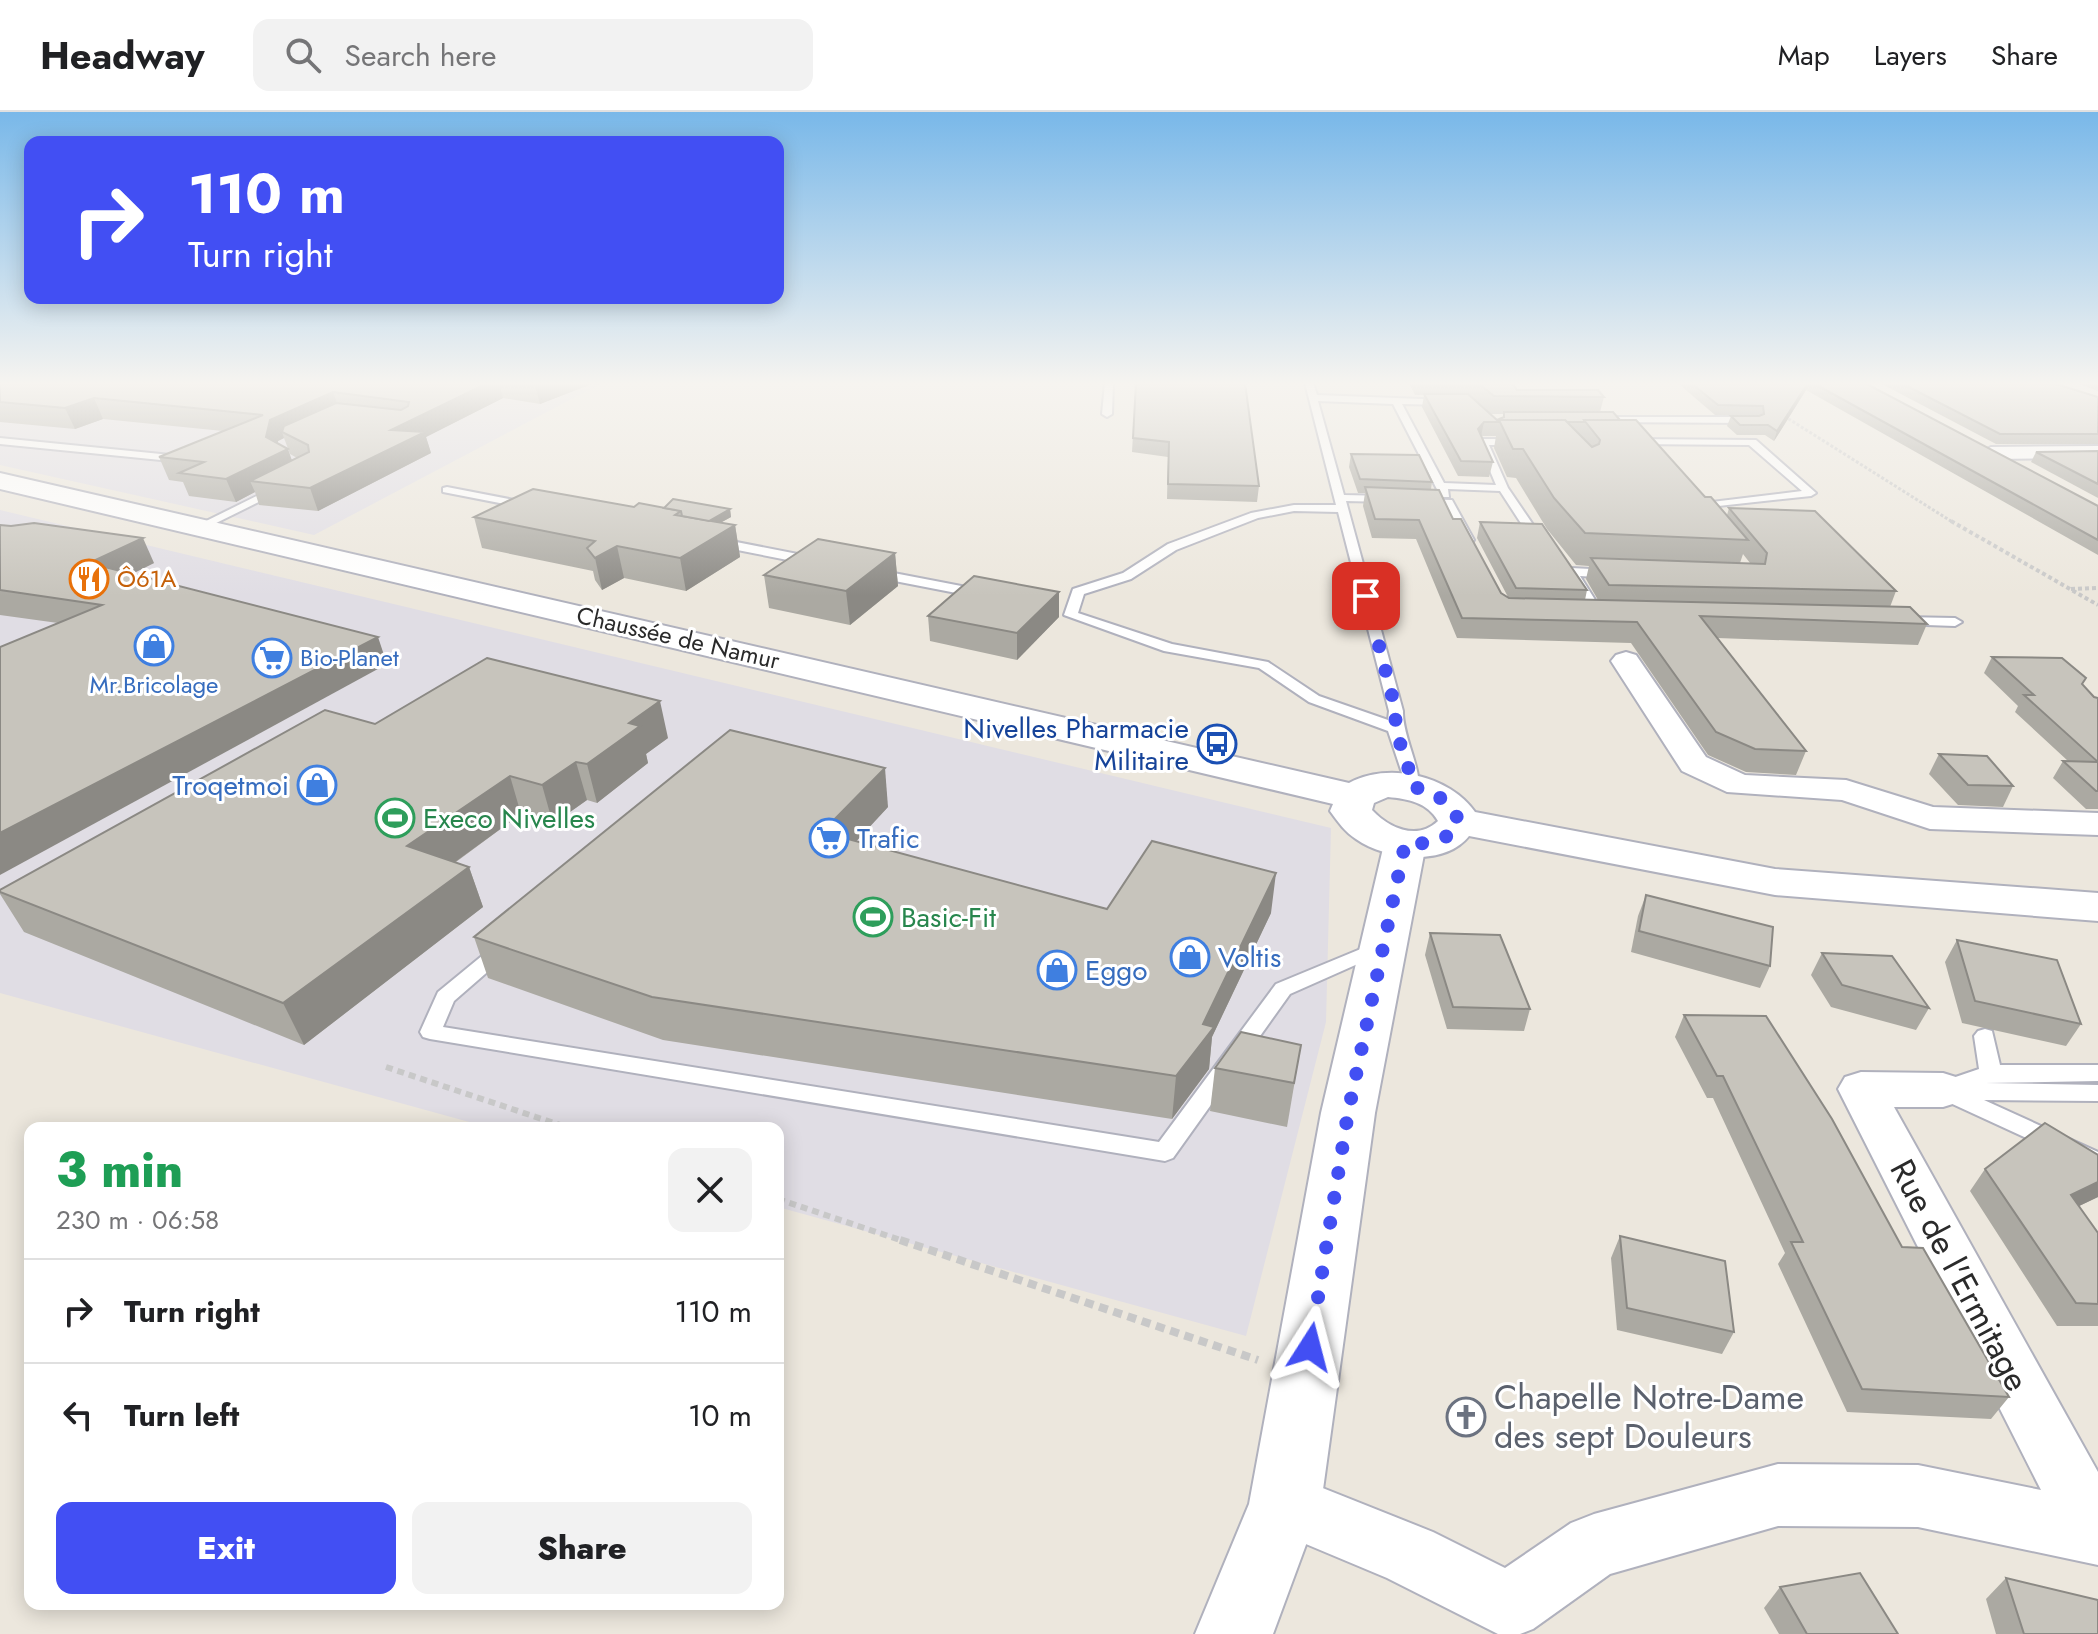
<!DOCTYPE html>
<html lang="en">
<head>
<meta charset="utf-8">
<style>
  body { margin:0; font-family:Jost,sans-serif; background:#f2f2f2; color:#202124; height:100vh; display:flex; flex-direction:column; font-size:30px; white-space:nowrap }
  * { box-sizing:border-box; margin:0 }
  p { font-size:26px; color:#757577 }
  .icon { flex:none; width:44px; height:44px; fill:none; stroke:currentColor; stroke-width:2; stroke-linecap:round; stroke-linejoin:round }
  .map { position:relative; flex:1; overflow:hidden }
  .details { position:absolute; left:24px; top:1010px; width:760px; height:488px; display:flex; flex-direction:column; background:#fff; border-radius:16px; box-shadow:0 4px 20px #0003 }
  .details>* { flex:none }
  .hud { position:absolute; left:24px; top:24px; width:760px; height:168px; border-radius:16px; box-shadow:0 4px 20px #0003; background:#424ff3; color:#fff; overflow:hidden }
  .pin { position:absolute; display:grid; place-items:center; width:68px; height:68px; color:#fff; margin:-34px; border-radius:16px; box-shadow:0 4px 12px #0006 }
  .me { position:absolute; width:88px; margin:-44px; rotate:9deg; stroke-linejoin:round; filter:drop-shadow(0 0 6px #0008) }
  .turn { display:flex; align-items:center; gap:28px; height:168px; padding:0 32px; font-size:36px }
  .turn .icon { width:104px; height:104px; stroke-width:2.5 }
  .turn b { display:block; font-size:56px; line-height:68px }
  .round { display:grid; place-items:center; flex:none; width:84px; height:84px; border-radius:16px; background:#f2f2f2 }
  .summary { display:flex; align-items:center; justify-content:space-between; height:136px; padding:0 32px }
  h1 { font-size:48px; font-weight:800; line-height:60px; color:#1e9e55 }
  .cta { display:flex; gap:16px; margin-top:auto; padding:16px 32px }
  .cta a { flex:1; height:92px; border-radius:16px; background:#424ff3; color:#fff; font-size:32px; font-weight:800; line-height:92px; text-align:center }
  .cta a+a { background:#f2f2f2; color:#202124 }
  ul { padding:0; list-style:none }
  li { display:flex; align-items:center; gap:24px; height:104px; padding:0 32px; border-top:2px solid #e0e0e0 }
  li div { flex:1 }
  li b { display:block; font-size:30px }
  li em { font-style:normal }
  header { display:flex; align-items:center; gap:48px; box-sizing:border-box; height:112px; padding:0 40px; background:#fff; border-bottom:2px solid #e0e0e0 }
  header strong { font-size:38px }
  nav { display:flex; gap:44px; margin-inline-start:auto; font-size:28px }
  .search { width:560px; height:72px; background:#f2f2f2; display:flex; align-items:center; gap:20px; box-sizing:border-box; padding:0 28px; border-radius:16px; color:#757577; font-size:30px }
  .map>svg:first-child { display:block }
  .industrial { fill:#e0dde4 }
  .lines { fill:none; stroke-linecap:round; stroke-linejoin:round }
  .service-casing { stroke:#b0b1bd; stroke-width:4 }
  .minor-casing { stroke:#b0b1bd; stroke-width:4 }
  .tertiary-casing { stroke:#b0b1bd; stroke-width:4 }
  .secondary-casing { stroke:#b0b1bd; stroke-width:4 }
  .path-far3 { stroke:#c8c8c8; stroke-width:3; stroke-dasharray:3 2; stroke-linecap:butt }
  .path-far2 { stroke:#c8c8c8; stroke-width:4; stroke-dasharray:4 3; stroke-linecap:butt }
  .path-far1 { stroke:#c8c8c8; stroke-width:6; stroke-dasharray:7 5; stroke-linecap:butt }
  .path { stroke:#c8c8c8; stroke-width:8; stroke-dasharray:9 6; stroke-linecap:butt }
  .service { fill:#fff; fill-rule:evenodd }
  .minor { fill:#fff; fill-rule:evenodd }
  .tertiary { fill:#fff; fill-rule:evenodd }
  .secondary { fill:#fff; fill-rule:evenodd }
  .wall { fill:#aba9a2; fill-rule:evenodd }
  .shaded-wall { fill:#8b8984 }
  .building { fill:#c7c4bc; stroke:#8b8984; stroke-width:2 }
  .route { stroke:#424ff3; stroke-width:14; stroke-dasharray:0 25.2 }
  .labels { text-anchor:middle; stroke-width:6; stroke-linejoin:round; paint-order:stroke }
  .far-food-label { font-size:24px; fill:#c56008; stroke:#fff; text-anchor:start }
  .far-street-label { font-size:24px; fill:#2a2a2a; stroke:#fff }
  .far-shop-label { font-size:24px; fill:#366cbe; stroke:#fff; text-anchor:start }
  .transit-label { font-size:28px; fill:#164399; stroke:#fff; text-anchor:end }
  .shop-label { font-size:28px; fill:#366cbe; stroke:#fff; text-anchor:start }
  .leisure-label { font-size:28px; fill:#27864d; stroke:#fff; text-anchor:start }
  .near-street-label { font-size:34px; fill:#2a2a2a; stroke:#fff }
  .near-worship-label { font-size:34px; fill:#5b616d; stroke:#fff; text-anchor:start }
</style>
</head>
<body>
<header>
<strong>Headway</strong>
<div class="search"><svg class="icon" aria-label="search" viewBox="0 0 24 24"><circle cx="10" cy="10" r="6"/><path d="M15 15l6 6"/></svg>Search here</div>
<nav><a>Map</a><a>Layers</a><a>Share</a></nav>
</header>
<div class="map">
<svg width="2098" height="1522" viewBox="0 0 2098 1522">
  <rect width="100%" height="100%" fill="#ece7dd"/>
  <g class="industrial">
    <path d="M0,271H602L314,423L0,353Z"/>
    <path d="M0,398L1331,716L1326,910L1246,1224L778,1095V1016H491L0,881Z"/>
  </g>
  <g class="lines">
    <defs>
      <g id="service">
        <path d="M1105,271H1113L1112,302L1107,305L1102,302Z"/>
        <path d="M1305,271H1313L1317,283L1448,288L1445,293L1402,292L1444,371L1496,373L1478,330L1483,327H1519L1524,330L1519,333H1489L1508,376L1538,420L1532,423L1528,422L1500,379L1448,377L1449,385H1441L1393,292L1318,289L1344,383L1387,384L1393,387L1387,390L1346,389L1403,599C1402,624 1424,662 1417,677H1405L1403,674L1404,667L1388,619L1309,590L1259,556L1164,539L1064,503L1073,477L1123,461L1168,432L1251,401L1294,393H1336ZM1294,399L1338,400L1389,599L1388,608L1319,584L1268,550L1172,532L1078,501L1084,482L1131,467L1176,438L1258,406Z"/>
        <path d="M1598,305H1752L1757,308L1752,311L1595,310V306Z"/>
        <path d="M0,326L171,343L176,346L171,349L0,332Z"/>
        <path d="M1633,327L1756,328L1816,381L1811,384L1691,397V393L1695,392L1802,379L1749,333L1629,332V328Z"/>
        <path d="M279,373L284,376L283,378L202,418L192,416Z"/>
        <path d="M447,375L530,391L536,394L530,397L443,380V376Z"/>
        <path d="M1416,387L1452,388L1474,428L1472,430H1464L1444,393L1420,392L1416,391Z"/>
        <path d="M716,426L813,445L819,449L813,453L712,433L710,430Z"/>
        <path d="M1571,456L1611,458L1617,462L1611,466L1580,464L1604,502L1602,505L1590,502L1565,460Z"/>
        <path d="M873,457L982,478L988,482L982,486L869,464L867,461Z"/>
        <path d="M1902,505L1955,506L1962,510L1955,514L1897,512V506Z"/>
        <path d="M1380,829L1387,831L1390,835L1387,839L1290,882L1173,1046L1165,1049L430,927L423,925L420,920L438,880L494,834H508L511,838L508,842L454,889L443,915L1159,1030L1276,872Z"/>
        <path d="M1985,917L1992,919L2000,953H2098V969L1985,971L2098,973V989L1984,988L2098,1040V1059L1935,984L1932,978L1935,972L1979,957L1974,924L1978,919Z"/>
      </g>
      <g id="minor">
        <path d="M2098,334V346L1991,347L1980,341L1991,335Z"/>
        <path d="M1626,540L1636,543L1706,645L1745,663L1846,668L1933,695L2098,701V723L1930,717L1842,688L1727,680L1682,659L1611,549L1616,543Z"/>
        <path d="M1861,960L1943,961L1959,966L1966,978L1959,990L1943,995H1894L2098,1360V1453L1918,1415L1778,1414L1610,1462L1533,1517L1520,1522H1498L1387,1466L1263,1414L1254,1392L1263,1370L1285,1361L1433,1420L1505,1456L1571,1411L1594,1402L1778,1352L1918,1353L2041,1378L1838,977L1845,965Z"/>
      </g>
      <path id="tertiary" d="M1405,719L1420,723L1426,732L1375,1001L1321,1392L1273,1522H1195L1249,1392L1321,1001L1384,732L1390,723Z"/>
      <path id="secondary" d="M0,361L1349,671C1389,649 1450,664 1475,700L1775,757L2098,781V809L1775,783L1469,724C1444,755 1386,748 1356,727C1345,720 1338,710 1330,699L1333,692L0,377ZM1388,685C1408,687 1427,690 1438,709C1417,729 1389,716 1372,698L1374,691Z"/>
    </defs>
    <use href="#service" class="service-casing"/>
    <use href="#minor" class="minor-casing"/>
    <use href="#tertiary" class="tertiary-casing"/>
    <use href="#secondary" class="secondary-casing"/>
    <path class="path-far3" d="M1784,304L1954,411"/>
    <g class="path-far2">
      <path d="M1951,409L2098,493"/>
      <path d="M2071,477L2098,476"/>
    </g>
    <g class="path-far1">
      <path d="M386,955L569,1016"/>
      <path d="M778,1087L906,1130"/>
    </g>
    <path class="path" d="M900,1128L1258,1248"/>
    <use href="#service" class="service"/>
    <use href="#minor" class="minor"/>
    <use href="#tertiary" class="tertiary"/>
    <use href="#secondary" class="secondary"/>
  </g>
  <g class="wall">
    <path d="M0,271H594L540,292L503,286L426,325L431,341L318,399L259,393L255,380L236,390L189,384L183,370L169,368L159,345L223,319L103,307L75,317L0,310ZM284,326L290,342L297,346L292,348L277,332L278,329Z"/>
    <path d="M1136,271L1259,374L1257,390L1167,387L1168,345L1132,340Z"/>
    <path d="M1409,271H1512L1517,278L1604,285L1600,300L1620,308L1727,403L1729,396L1896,479L1890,495L1927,512L1918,533L1717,526L1806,639L1796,663L1746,660L1708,643L1631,531L1457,526L1416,427L1372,426L1363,394L1365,381H1358L1349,355L1351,342L1432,370L1431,377L1453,407L1501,481L1508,485L1477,426L1480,410L1587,478L1585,488H1598L1586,467L1589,454L1576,453L1547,417L1516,366L1507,365L1494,336L1496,324H1481L1493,350L1489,365L1458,364L1422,295L1424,283H1415ZM1490,302H1504V305L1497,308ZM1743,442L1750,451H1740Z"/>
    <path d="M1680,271H1865L2098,394V443L1806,278L1774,329L1765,323H1737L1727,314L1731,304H1760L1715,303L1680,273Z"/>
    <path d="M1880,271H2053L2098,285V332H1996Z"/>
    <path d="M2076,271H2098V279Z"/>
    <path d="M2098,339V386L2031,350L2036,340Z"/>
    <path d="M634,395L730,397L731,405L720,411L735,413L740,445L686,479L624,466L602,478L595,468L593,459L482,436L474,405Z"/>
    <path d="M0,413L11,414L154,451L132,462L387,552L58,511L0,503Z"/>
    <path d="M895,441L898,474L850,513L769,496L764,463Z"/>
    <path d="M928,504L1059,505L1017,548L930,529Z"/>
    <path d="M1992,545L2082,572L2094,585L2098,586V697H2086L2053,666L2063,649H2068L2015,600L2018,594L1984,561Z"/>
    <path d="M375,612L668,626L646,642L648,651L597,691L587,688L553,712L521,702L456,750L469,755L483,795L304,933L24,820L0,782V778Z"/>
    <path d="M1939,642L2013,674L2003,695L1958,693L1929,662Z"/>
    <path d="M888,695L856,729L1107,797L1271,801L1212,925L1209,957L1172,1007L663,928L488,866L474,825Z"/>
    <path d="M1646,783L1770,854L1760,876L1631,840L1638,804Z"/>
    <path d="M1430,821L1530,897L1524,919L1447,917L1425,843Z"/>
    <path d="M1957,828L2081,912L2066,934L1962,911L1945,850Z"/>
    <path d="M1822,841L1929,896L1916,918L1831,895L1811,863Z"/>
    <path d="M1684,903L1902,1135L2009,1285L1991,1307L1847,1300L1778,1152L1785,1141L1713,986H1707L1675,925Z"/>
    <path d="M1301,933L1287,1015L1210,999L1215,956Z"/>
    <path d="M1985,1057L2098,1085L2079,1094L2098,1121V1214H2057L1970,1079Z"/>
    <path d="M1620,1124L1734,1220L1722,1242L1617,1218L1611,1146Z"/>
    <path d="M2006,1466L2098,1522H1996L1986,1487Z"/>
    <path d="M1780,1475L1898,1522H1779L1764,1496Z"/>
  </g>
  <g class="shaded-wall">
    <path d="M488,271H499L503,286L426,325L431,341L318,399L310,376L391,318Z"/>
    <path d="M538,271H594L540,292L535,272Z"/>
    <path d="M1808,271L1806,278L1774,329L1777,319Z"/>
    <path d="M333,280L340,300L282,320L284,326L278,329L275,343L288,337L296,360L250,369L255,380L236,390L226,367L266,325L270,308Z"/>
    <path d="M94,286L103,307L75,317L65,296Z"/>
    <path d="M1484,310L1481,324L1478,317Z"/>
    <path d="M730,397L731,405L702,421L701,413Z"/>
    <path d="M735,413L740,445L686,479L680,446Z"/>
    <path d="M143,426L154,451L101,477L89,451Z"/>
    <path d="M617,434L624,466L602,478L595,446Z"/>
    <path d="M895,441L898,474L850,513L846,479Z"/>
    <path d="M1059,480V505L1017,548V521Z"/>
    <path d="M378,525L387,552L0,763V721Z"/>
    <path d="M660,589L668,626L646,642L648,651L597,691L587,652L629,611Z"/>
    <path d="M576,650L587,688L553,712L542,673Z"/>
    <path d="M885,656L888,695L828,760L822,720Z"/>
    <path d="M510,664L521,702L422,774L407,734Z"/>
    <path d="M469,755L483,795L304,933L283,891Z"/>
    <path d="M1276,761L1271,801L1212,925L1209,957L1172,1007L1176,964Z"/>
    <path d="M2098,1070V1085L2054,1106L2071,1083Z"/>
  </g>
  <g class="building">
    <path d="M0,271H488L391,318L425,320L310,376L250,369L309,340L308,333L282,320L284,314L336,291L401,298L408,294L409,290L333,280L270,308L266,325L288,337L226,367L179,361L204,350L159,345L263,303L94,286L65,296L0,290Z"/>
    <path d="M1136,271H1245L1259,374L1168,372L1169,330L1133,326Z"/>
    <path d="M1478,271H1512L1517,278H1598L1604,285L1494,284Z"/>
    <path d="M1691,271H1808L1777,319L1768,313H1740L1731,304H1759L1764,302L1763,294L1718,293Z"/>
    <path d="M1813,271H1865L2098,394V428Z"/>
    <path d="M1901,271H2053L2098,285V322H2000Z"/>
    <path d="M1424,282H1468L1497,308L1504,305V300H1613L1620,308H1584V310H1567L1565,308H1499L1500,310H1484L1478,317L1493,350L1461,349Z"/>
    <path d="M1499,308H1565L1592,335L1599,332L1600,328L1584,308H1636L1705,385H1711L1748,428L1585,421L1554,386L1523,337H1513Z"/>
    <path d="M2098,339V372L2036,340Z"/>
    <path d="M1351,342L1419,343L1432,370L1360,367Z"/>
    <path d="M1365,375L1439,378L1453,407H1461L1501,481L1509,486L1910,495L1927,512L1700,504L1806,639L1755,637L1716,620L1637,510L1462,506L1419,408L1375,407Z"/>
    <path d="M533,377L634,395L639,391L681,399L675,403L735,413L680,446L617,434L595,446L587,436L595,429L474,405Z"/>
    <path d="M673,387L730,397L709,409L682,404L681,399L664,396Z"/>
    <path d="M1729,396L1815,399L1896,479L1609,473L1591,446L1765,452L1767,441Z"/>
    <path d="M1480,410L1542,412L1587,478L1516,476Z"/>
    <path d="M34,411L143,426L89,451L378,525L0,721V535L102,493L0,478V413L11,414Z"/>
    <path d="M818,427L895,441L846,479L764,463Z"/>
    <path d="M974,464L1059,480L1017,521L928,504Z"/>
    <path d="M1992,545L2062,546L2086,566L2082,572L2094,585L2098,586V650L2024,583H2034Z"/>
    <path d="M487,546L660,589L629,611L640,614L587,652L576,650L542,673L510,664L407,734L469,755L283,891L0,780V778L325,598L375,612Z"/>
    <path d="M730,618L885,656L822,720L1107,797L1152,729L1276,761L1203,912L1214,915L1176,964L652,885L474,825Z"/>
    <path d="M1939,642L1987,644L2013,674L1968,673Z"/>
    <path d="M2063,649L2098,650V679H2096Z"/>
    <path d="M1646,783L1773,815L1770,854L1639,819Z"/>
    <path d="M1430,821L1500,823L1530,897L1453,895Z"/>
    <path d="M1957,828L2057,848L2081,912L1975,889Z"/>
    <path d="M1822,841L1892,844L1929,896L1842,873Z"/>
    <path d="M1684,903L1766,904L1832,1007L1902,1135L1923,1136L2009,1285L1862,1277L1791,1130H1803L1723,964H1717Z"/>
    <path d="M1241,920L1301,933L1294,971L1215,956Z"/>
    <path d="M2045,1011L2098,1043V1070L2071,1083L2098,1121V1192L2076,1191L1985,1057Z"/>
    <path d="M1620,1124L1725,1149L1734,1220L1627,1196Z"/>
    <path d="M1860,1461L1898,1522H1807L1780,1475Z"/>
    <path d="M2006,1466L2098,1488V1522H2024Z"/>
  </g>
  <linearGradient id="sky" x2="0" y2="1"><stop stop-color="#79b8e9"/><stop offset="0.56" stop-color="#f6f4f0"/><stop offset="1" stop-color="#f6f4f0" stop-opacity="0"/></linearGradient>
  <rect width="2098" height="484" fill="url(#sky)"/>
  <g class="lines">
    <path class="route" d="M1310,1235L1348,1001L1405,732C1428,731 1447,732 1459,710C1450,687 1434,681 1411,674L1412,667L1395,616L1396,599L1366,484"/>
  </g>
  <defs>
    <symbol id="restaurant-ring" viewBox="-11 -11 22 22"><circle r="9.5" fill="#fff" stroke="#e8710a" stroke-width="1.5"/><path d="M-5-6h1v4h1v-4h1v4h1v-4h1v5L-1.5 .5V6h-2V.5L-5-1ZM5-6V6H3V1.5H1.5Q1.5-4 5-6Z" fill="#e8710a"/></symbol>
    <symbol id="shop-ring" viewBox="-11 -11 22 22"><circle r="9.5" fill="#fff" stroke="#3f7fe0" stroke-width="1.5"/><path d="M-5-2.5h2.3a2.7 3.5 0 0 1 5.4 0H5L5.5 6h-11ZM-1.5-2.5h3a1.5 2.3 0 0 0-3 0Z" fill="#3f7fe0"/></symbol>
    <symbol id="supermarket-ring" viewBox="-11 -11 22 22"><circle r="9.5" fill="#fff" stroke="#3f7fe0" stroke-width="1.5"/><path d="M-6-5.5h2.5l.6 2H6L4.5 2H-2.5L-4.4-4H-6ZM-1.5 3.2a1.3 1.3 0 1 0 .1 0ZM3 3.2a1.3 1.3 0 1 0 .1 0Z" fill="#3f7fe0"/></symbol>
    <symbol id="bus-ring" viewBox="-11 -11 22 22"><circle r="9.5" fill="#fff" stroke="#1a4fb4" stroke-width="1.5"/><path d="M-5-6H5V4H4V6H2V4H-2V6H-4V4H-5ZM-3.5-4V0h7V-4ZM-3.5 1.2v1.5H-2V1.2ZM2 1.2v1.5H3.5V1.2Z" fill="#1a4fb4"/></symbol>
    <symbol id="stadium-ring" viewBox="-11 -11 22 22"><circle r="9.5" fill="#fff" stroke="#2e9e5b" stroke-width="1.5"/><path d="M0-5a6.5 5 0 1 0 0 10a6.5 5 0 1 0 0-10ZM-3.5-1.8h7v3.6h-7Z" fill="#2e9e5b"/></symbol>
    <symbol id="church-ring" viewBox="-11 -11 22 22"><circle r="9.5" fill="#fff" stroke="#6b7280" stroke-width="1.5"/><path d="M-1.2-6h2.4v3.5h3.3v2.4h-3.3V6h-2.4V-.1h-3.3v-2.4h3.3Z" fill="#6b7280"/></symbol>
  </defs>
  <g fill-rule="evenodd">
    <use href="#restaurant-ring" x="67" y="445" width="44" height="44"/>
    <use href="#shop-ring" x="132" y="512" width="44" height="44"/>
    <use href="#supermarket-ring" x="250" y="524" width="44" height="44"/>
    <use href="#bus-ring" x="1195" y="610" width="44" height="44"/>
    <use href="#shop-ring" x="295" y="651" width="44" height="44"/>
    <use href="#stadium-ring" x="373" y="684" width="44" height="44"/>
    <use href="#supermarket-ring" x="807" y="704" width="44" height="44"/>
    <use href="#stadium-ring" x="851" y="783" width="44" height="44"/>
    <use href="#shop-ring" x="1168" y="823" width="44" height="44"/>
    <use href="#shop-ring" x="1035" y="836" width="44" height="44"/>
    <use href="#church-ring" x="1444" y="1283" width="44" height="44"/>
  </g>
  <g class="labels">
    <g class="far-food-label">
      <text x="117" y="475">Ô61A</text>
    </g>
    <g class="far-street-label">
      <text transform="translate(678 526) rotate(13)" y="8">Chaussée de Namur</text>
    </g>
    <g class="far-shop-label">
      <text x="300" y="554">Bio-Planet</text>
      <text x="154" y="581" text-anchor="middle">Mr.Bricolage</text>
    </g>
    <g class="transit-label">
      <text x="1189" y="626">Nivelles Pharmacie<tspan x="1189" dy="32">Militaire</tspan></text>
    </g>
    <g class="shop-label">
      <text x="289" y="683" text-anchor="end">Troqetmoi</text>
      <text x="857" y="736">Trafic</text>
      <text x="1218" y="855">Voltis</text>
      <text x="1085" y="868">Eggo</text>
    </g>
    <g class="leisure-label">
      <text x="423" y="716">Execo Nivelles</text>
      <text x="901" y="815">Basic-Fit</text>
    </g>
    <g class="near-street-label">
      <text transform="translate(1960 1163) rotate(62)" y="12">Rue de l'Ermitage</text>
    </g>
    <g class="near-worship-label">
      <text x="1494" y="1297">Chapelle Notre-Dame<tspan x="1494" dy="39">des sept Douleurs</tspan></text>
    </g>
  </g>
</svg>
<div class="pin" style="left:1366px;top:484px;background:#d93025"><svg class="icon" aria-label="arrive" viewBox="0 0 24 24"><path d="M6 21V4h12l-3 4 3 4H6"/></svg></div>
<svg class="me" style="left:1310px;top:1235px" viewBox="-20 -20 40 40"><path d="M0-17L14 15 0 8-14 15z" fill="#424ff3" stroke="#fff" stroke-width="4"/></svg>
<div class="hud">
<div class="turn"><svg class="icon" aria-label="right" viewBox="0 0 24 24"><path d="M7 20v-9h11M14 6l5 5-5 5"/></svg><div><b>110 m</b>Turn right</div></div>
</div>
<section class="details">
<div class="summary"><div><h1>3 min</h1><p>230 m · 06:58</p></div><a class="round"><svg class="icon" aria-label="close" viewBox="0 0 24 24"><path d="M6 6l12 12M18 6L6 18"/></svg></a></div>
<ul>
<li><svg class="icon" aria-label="right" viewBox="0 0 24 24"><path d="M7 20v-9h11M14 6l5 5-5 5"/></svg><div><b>Turn right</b></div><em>110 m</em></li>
<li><svg class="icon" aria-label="left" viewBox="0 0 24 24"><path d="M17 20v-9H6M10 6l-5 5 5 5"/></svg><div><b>Turn left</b></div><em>10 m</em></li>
</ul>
<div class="cta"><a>Exit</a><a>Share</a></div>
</section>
</div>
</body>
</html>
